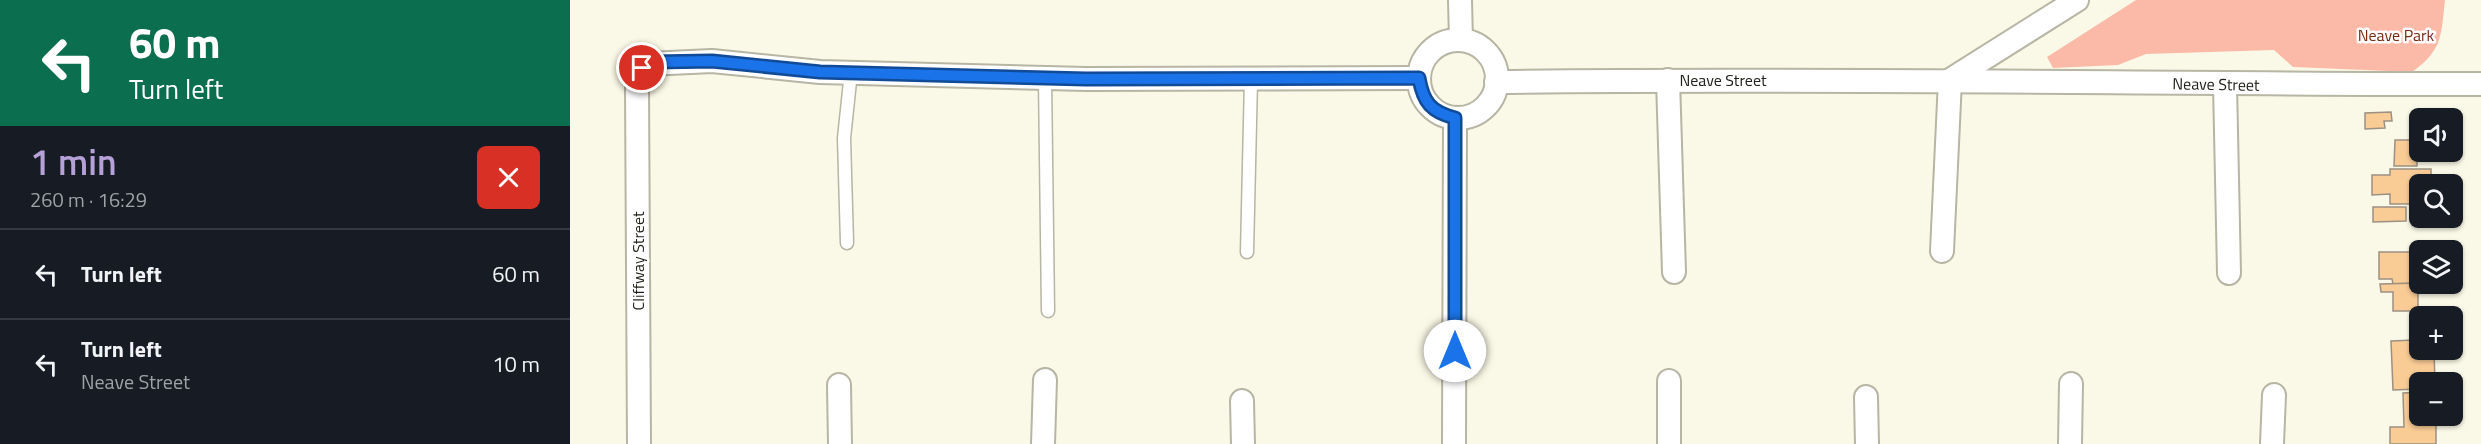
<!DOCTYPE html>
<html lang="en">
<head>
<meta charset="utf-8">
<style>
  body { margin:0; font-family:"Titillium Web",sans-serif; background:#20242c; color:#f1f3f6; height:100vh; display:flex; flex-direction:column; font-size:22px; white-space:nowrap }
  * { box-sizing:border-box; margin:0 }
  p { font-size:20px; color:#9ea1a6 }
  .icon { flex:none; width:33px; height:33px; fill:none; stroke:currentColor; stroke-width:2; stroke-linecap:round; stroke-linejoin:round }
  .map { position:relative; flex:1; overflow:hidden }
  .drawer { display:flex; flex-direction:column; background:#171b24; width:570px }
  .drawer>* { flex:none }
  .guide { background:#0b6e4f; color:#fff; overflow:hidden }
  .tools { position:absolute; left:1839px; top:108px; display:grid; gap:12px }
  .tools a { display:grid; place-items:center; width:54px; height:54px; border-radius:9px; background:#171b24; box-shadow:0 2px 4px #0004; font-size:30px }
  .pin { position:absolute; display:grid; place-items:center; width:51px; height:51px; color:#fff; margin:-26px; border:3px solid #fff; border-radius:50%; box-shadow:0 2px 6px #0007 }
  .me { position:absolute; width:66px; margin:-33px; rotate:0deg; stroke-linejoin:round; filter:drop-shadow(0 0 4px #0008) }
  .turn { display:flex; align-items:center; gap:21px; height:126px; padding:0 30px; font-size:27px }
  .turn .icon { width:78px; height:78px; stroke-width:2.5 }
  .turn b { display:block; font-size:42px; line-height:51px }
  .round { display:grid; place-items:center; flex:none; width:63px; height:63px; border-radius:9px; background:#20242c }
  .summary { display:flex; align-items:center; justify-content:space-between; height:102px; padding:0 30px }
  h1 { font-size:36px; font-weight:600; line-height:45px; color:#b5a1d8 }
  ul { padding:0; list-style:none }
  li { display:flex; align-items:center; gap:18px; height:90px; padding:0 30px; border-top:2px solid #363941 }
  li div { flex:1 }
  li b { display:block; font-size:22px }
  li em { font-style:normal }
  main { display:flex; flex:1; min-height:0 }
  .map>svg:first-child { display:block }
  .green { fill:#fbbaa7 }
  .building { fill:#f9cb95; stroke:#9c9082; stroke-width:1.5 }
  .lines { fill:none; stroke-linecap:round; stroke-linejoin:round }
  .service-casing { stroke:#b7b5a4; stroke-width:15 }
  .minor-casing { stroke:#b7b5a4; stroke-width:26 }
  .service { stroke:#fff; stroke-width:12 }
  .minor { stroke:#fff; stroke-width:22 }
  .route-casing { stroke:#114b97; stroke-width:15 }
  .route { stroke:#1a73e8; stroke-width:10 }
  .labels { text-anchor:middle; stroke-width:5; stroke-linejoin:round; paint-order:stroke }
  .park-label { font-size:16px; fill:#7a2a11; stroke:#fff }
  .street-label { font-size:16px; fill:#22211b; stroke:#fff }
</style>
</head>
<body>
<main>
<section class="drawer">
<div class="guide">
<div class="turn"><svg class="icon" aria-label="left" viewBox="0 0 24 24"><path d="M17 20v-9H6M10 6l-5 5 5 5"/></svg><div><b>60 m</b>Turn left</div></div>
</div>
<div class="summary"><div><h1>1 min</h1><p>260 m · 16:29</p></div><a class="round" style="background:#d93025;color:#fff"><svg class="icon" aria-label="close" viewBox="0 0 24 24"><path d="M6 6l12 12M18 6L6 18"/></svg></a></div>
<ul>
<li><svg class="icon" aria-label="left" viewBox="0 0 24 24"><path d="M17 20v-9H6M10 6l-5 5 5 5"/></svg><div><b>Turn left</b></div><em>60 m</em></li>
<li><svg class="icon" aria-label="left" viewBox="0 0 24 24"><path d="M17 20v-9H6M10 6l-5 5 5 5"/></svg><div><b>Turn left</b><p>Neave Street</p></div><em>10 m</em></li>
</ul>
</section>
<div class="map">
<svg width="1911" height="444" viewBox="0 0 1911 444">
  <rect width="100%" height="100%" fill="#faf9e7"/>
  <path class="green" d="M1566,0H1875C1871,35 1873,50 1842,72L1723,67L1704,50L1576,54L1548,65L1483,68L1477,57Z"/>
  <g class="building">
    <path d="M1821,112L1822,121H1814L1815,128L1795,129V113Z"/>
    <path d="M1825,140H1847V166H1824Z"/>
    <path d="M1820,169H1861V184H1850V204H1820V194L1802,195V175H1820Z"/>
    <path d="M1803,207H1836V221L1803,222Z"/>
    <path d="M1809,252H1850V283L1823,284L1822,279H1809Z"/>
    <path d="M1848,283V311H1823V292H1811L1810,284Z"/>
    <path d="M1844,340L1845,352H1864L1865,382H1850V389L1823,390L1821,341Z"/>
    <path d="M1850,392V416H1866V444H1820V427H1834L1833,393Z"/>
  </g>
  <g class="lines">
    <defs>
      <g id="service">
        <path d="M475,78L478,311"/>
        <path d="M277,243L274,138L281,72"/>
        <path d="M677,252L681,79"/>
      </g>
      <g id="minor">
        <path d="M890,0L891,40"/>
        <circle cx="888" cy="79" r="39"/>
        <path d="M1098,80L1104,272"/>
        <path d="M926,82C1255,78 1583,84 1911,84"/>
        <path d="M1655,84L1659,273"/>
        <path d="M1372,251L1380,80L1507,0"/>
        <path d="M1099,381V444"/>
        <path d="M269,385L270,444"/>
        <path d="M1296,397L1297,444"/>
        <path d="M672,401L673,444"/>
        <path d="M69,444L67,88L69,72L78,64L142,61L250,72L516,79L849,78"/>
        <path d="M473,444L475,380"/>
        <path d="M884,444L885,118"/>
        <path d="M1500,444L1501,384"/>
        <path d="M1702,444L1704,395"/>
      </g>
    </defs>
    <use href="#service" class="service-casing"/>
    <use href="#minor" class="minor-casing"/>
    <use href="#service" class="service"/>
    <use href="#minor" class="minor"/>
  </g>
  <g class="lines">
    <defs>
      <path id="route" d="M72,68L84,62L142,61L250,72L516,79L849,78C853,102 861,112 885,118V351"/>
    </defs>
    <use href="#route" class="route-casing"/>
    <use href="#route" class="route"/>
  </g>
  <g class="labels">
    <g class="park-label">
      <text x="1826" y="41">Neave Park</text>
    </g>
    <g class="street-label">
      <text x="1153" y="86">Neave Street</text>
      <text transform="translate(1646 84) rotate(1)" y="6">Neave Street</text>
      <text transform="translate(68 261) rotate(-90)" y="6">Cliffway Street</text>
    </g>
  </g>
</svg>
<div class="tools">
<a><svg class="icon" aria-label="sound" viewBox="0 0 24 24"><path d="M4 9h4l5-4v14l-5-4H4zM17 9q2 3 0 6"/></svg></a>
<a><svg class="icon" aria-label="search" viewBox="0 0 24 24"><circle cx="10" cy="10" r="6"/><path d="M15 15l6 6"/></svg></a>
<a><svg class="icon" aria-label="layers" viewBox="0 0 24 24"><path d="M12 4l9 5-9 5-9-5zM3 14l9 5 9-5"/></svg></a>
<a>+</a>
<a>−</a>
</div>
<div class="pin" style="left:72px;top:68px;background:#d93025"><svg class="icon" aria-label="arrive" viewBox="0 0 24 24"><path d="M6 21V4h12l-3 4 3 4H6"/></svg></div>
<svg class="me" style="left:885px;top:351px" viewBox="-20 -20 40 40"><circle r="19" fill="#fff"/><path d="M0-13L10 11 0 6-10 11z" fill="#1a73e8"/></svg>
</div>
</main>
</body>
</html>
